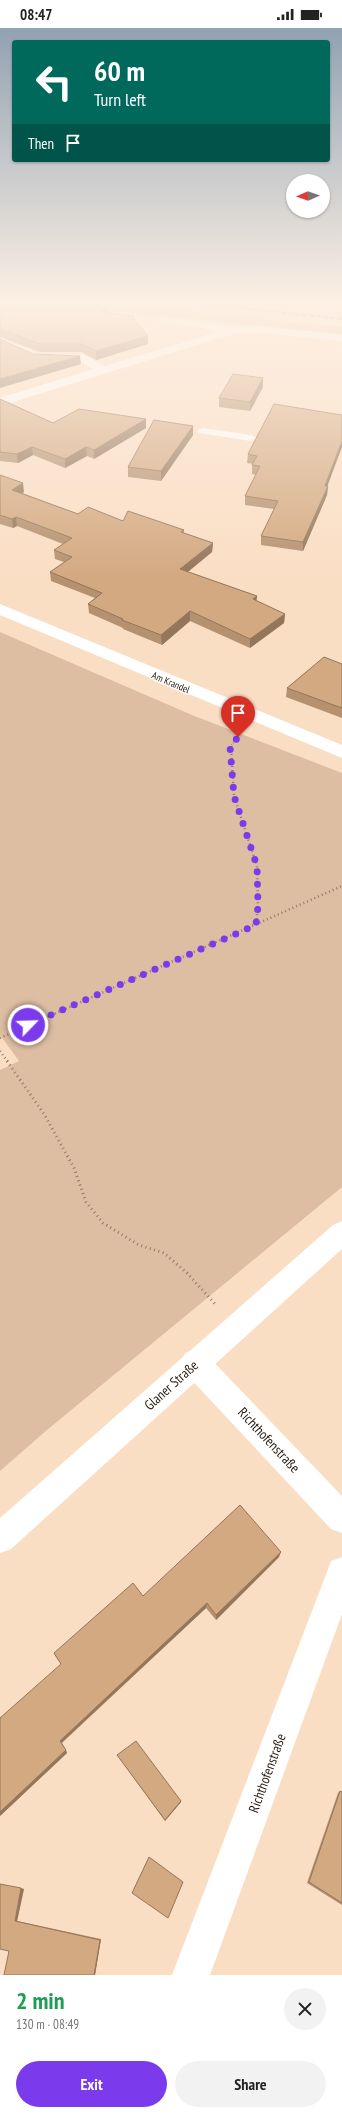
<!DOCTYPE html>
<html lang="en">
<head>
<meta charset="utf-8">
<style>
  body { margin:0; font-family:"PT Sans Narrow",sans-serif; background:#f2f2f2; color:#222; height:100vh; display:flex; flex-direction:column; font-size:15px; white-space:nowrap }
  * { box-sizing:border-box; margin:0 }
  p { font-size:13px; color:#767676 }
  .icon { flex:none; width:22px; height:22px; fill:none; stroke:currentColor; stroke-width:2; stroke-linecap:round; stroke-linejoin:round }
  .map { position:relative; height:1947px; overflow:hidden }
  .sheet { display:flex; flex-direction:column; background:#fff; flex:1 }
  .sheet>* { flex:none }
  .top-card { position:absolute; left:12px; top:12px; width:318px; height:122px; border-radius:4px; box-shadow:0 1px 3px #0004; background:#00695c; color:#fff; overflow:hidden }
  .needle { width:26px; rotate:268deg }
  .fabs { position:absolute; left:286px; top:146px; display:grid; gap:8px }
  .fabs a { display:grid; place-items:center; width:44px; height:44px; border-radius:50%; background:#fff; box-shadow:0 1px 3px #0004; font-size:20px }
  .pin { position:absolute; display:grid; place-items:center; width:34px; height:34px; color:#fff; margin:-41px -17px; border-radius:50% 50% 50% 0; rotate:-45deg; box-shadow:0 0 4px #0007 }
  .pin .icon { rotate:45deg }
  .me { position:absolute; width:44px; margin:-22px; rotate:66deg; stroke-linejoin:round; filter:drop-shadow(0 0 3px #0008) }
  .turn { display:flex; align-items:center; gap:14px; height:84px; padding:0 16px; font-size:18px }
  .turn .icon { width:52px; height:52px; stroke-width:2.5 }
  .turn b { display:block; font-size:28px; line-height:34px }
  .then { display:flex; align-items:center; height:38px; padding:0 16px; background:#0003; gap:8px; font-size:15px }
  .round { display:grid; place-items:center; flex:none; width:42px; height:42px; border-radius:21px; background:#f2f2f2 }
  .headline { display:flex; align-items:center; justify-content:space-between; height:68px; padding:0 16px }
  h1 { font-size:24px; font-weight:600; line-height:30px; color:#1e9e55 }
  .action { display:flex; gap:8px; margin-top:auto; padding:8px 16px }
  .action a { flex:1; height:46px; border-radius:24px; background:#7c3aed; color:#fff; font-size:16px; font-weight:600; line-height:46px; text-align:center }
  .action a+a { background:#f2f2f2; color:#222 }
  .status { display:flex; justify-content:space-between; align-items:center; height:28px; padding:0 20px; background:#fff; direction:ltr }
  .status svg { height:11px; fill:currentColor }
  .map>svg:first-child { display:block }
  .green { fill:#ddbea2 }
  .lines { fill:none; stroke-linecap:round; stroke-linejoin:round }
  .path-far2 { stroke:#8e7c6a; stroke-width:2; stroke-dasharray:0.5 2; stroke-linecap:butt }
  .path-far1 { stroke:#8e7c6a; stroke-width:2.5; stroke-dasharray:1 3; stroke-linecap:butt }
  .path { stroke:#8e7c6a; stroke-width:3; stroke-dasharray:1 3.5; stroke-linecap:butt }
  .lane { fill:#fff; fill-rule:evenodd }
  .street { fill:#fff; fill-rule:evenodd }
  .secondary { fill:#fff; fill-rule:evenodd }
  .rail { stroke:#655648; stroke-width:1.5; stroke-dasharray:4.5 2.5; stroke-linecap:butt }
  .wall { fill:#b5916f }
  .shaded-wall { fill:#94765a }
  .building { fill:#d3a981; stroke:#94765a }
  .route { stroke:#7c3aed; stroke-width:7; stroke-dasharray:0 12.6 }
  .labels { text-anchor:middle; stroke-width:3; stroke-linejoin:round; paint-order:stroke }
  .far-street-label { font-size:10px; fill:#2c2218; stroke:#fff }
  .near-street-label { font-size:14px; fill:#2c2218; stroke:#fff }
</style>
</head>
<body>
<div class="status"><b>08:47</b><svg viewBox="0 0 49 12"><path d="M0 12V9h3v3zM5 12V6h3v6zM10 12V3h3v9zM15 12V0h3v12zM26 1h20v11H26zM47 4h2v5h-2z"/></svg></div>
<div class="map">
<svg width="342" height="1947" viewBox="0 0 342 1947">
  <rect width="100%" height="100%" fill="#fadec4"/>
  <g class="green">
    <path d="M46,276H116L342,299V306Z"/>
    <path d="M0,604L192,687L342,745V1159L47,1402L0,1443V1042L19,1033L0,1007Z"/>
  </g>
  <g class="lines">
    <path class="path-far2" d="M230,719L241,705"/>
    <g class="path-far1">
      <path d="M231,718L234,768L257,838L258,878L256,896"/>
      <path d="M0,1010L342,858"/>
      <path d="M0,1023L8,1034"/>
    </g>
    <path class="path" d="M7,1033L44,1086L74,1140L86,1174L103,1195L139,1217L164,1225L187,1245L216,1277"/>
    <path class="lane" d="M202,400L251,407L256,410L251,413L199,405L197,403Z"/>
    <g class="street">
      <path d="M164,289L235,299H263L342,307V313L263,305H236L0,378V370L93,341L80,334L34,333L0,317V310L40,326H82L105,338L221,303L160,294L158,292Z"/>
      <path d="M0,576L342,717V730L0,587Z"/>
      <path d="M195,1321L205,1325L342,1468V1505L331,1501L185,1345L181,1335L185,1325Z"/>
      <path d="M342,1529V1586L210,1947H172L327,1544L331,1533Z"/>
    </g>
    <path class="secondary" d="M342,1193V1221L11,1521L0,1525V1490L333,1197Z"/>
    <path class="rail" d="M205,276L342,291"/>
  </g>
  <g class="wall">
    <path d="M0,276L66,281L69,276H113L107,284L134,292L148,316L96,332L82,324H40L0,309Z"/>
    <path d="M263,350V359L250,383L219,379V370Z"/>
    <path d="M0,371L53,395L146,391V400L94,431L87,428L65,440L33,427L18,435L0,433Z"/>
    <path d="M274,376L327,458H328L327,467L303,523L261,517V508L274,481L245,477V468L256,447L252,446V437L253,436L247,435L248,426Z"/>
    <path d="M193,398V407L161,453L128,449V439Z"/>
    <path d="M0,447L24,464L22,465L78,486L123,493L184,502V505L213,515L212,524L188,544L257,568L256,573L285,586L284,595L250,620L190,593L162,617L123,601V600L89,585L88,576L95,570L51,553L50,544L64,534L55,531L54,522L63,516L17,498L13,500L0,496Z"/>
    <path d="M342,636V690L286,669L287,660Z"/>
    <path d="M279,1529L216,1592L206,1580L62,1715L67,1725L0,1788L61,1636L56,1629L54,1625L143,1568Z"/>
    <path d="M117,1727L181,1773V1774L165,1793L118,1728Z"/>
    <path d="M340,1763L342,1764V1877L307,1855L338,1765Z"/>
    <path d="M24,1861L17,1893L101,1911L95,1947L9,1923Z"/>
  </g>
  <g class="shaded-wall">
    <path d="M106,276H113L102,292L101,284Z"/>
    <path d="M148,308V316L96,332V323Z"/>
    <path d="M80,328L81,336L0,360V351Z"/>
    <path d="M263,350V359L250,383V374Z"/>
    <path d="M146,391V400L94,431V422Z"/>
    <path d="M193,398V407L161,453V443Z"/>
    <path d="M342,413V419L324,467L325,458Z"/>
    <path d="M32,419L33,427L18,435L17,426Z"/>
    <path d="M86,419L87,428L65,440V431Z"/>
    <path d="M23,455L24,464L13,470L12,462Z"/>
    <path d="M328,458L327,467L303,523V514Z"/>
    <path d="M16,489L17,498L13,500L12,491Z"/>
    <path d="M213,515L212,524L180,550V541Z"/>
    <path d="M257,568L256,578L253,571Z"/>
    <path d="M190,583V593L162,617L161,607Z"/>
    <path d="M285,586L284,595L250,620V611Z"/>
    <path d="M281,1524L279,1529L216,1592V1587Z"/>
    <path d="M207,1575L206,1580L61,1715L60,1713Z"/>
    <path d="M66,1722L67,1725L0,1788V1784Z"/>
    <path d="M181,1773V1774L165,1793V1792Z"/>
    <path d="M21,1860L24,1861L17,1893H15Z"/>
    <path d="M101,1911L95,1947H94L100,1912Z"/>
  </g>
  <g class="building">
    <path d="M0,276H25L66,281L69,276H106L101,284L134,288L133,290L148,308L96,323L82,316H40L0,301Z"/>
    <path d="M0,311L33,326L80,328L0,351Z"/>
    <path d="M233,346L263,350L250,374L219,370Z"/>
    <path d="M0,371L53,395L79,381L146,391L94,422L86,419L65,431L32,419L17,426L0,424Z"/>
    <path d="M274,376L342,387V413L325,458H328L303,514L261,508L278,473L245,468L260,438L252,437L257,428L248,426Z"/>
    <path d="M154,392L193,398L161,443L128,439Z"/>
    <path d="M0,447L23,455L12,462L78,486L88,479L123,493L128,483L184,502L181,504L213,515L180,541L257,568L253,571L285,586L250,611L190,583L161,607L122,592L123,591L88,576L102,565L50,544L72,529L54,522L72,510L16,489L12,491L0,487Z"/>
    <path d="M324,629L342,636V680L287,660Z"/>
    <path d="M240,1477L281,1524L216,1587L207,1575L60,1713L66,1722L0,1784V1690L61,1636L54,1625L133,1555L143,1568Z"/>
    <path d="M136,1713L181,1773L165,1792L117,1727Z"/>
    <path d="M340,1763L342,1764V1875L309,1854Z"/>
    <path d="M149,1829L183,1854L168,1890L132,1865Z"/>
    <path d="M0,1856L21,1860L15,1893L100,1912L94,1947H4L9,1923L0,1921Z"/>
  </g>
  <linearGradient id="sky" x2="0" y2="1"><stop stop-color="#91a2b2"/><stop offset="0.5" stop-color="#fdf0e4"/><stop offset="1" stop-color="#fdf0e4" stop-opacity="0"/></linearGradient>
  <rect width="342" height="549" fill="url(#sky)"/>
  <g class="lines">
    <path class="route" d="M28,997L256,897L258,878L257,838L234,768L230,719L238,709"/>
  </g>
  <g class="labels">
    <g class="far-street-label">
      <text transform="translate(171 654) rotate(23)" y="4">Am Krandel</text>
    </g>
    <g class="near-street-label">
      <text transform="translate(171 1357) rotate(-42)" y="5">Glaner Straße</text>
      <text transform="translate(269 1412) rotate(47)" y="5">Richthofenstraße</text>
      <text transform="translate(267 1745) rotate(-70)" y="5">Richthofenstraße</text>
    </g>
  </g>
</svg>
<div class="fabs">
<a><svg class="needle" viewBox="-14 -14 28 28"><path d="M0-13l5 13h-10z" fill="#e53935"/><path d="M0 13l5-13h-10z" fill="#767676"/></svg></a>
</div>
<div class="pin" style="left:238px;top:709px;background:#d93025"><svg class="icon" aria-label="arrive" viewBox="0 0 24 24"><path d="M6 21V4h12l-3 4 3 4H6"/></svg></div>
<svg class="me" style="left:28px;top:997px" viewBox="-20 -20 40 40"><circle r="17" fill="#7c3aed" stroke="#fff" stroke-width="3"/><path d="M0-11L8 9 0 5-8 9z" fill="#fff"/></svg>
<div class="top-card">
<div class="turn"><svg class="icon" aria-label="left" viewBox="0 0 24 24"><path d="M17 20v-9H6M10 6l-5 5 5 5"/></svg><div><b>60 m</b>Turn left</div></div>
<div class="then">Then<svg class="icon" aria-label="arrive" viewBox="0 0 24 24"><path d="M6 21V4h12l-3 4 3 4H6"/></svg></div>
</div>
</div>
<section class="sheet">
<div class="headline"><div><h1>2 min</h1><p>130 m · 08:49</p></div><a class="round"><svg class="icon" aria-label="close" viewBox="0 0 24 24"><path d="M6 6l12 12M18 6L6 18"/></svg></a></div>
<div class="action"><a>Exit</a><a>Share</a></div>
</section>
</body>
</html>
